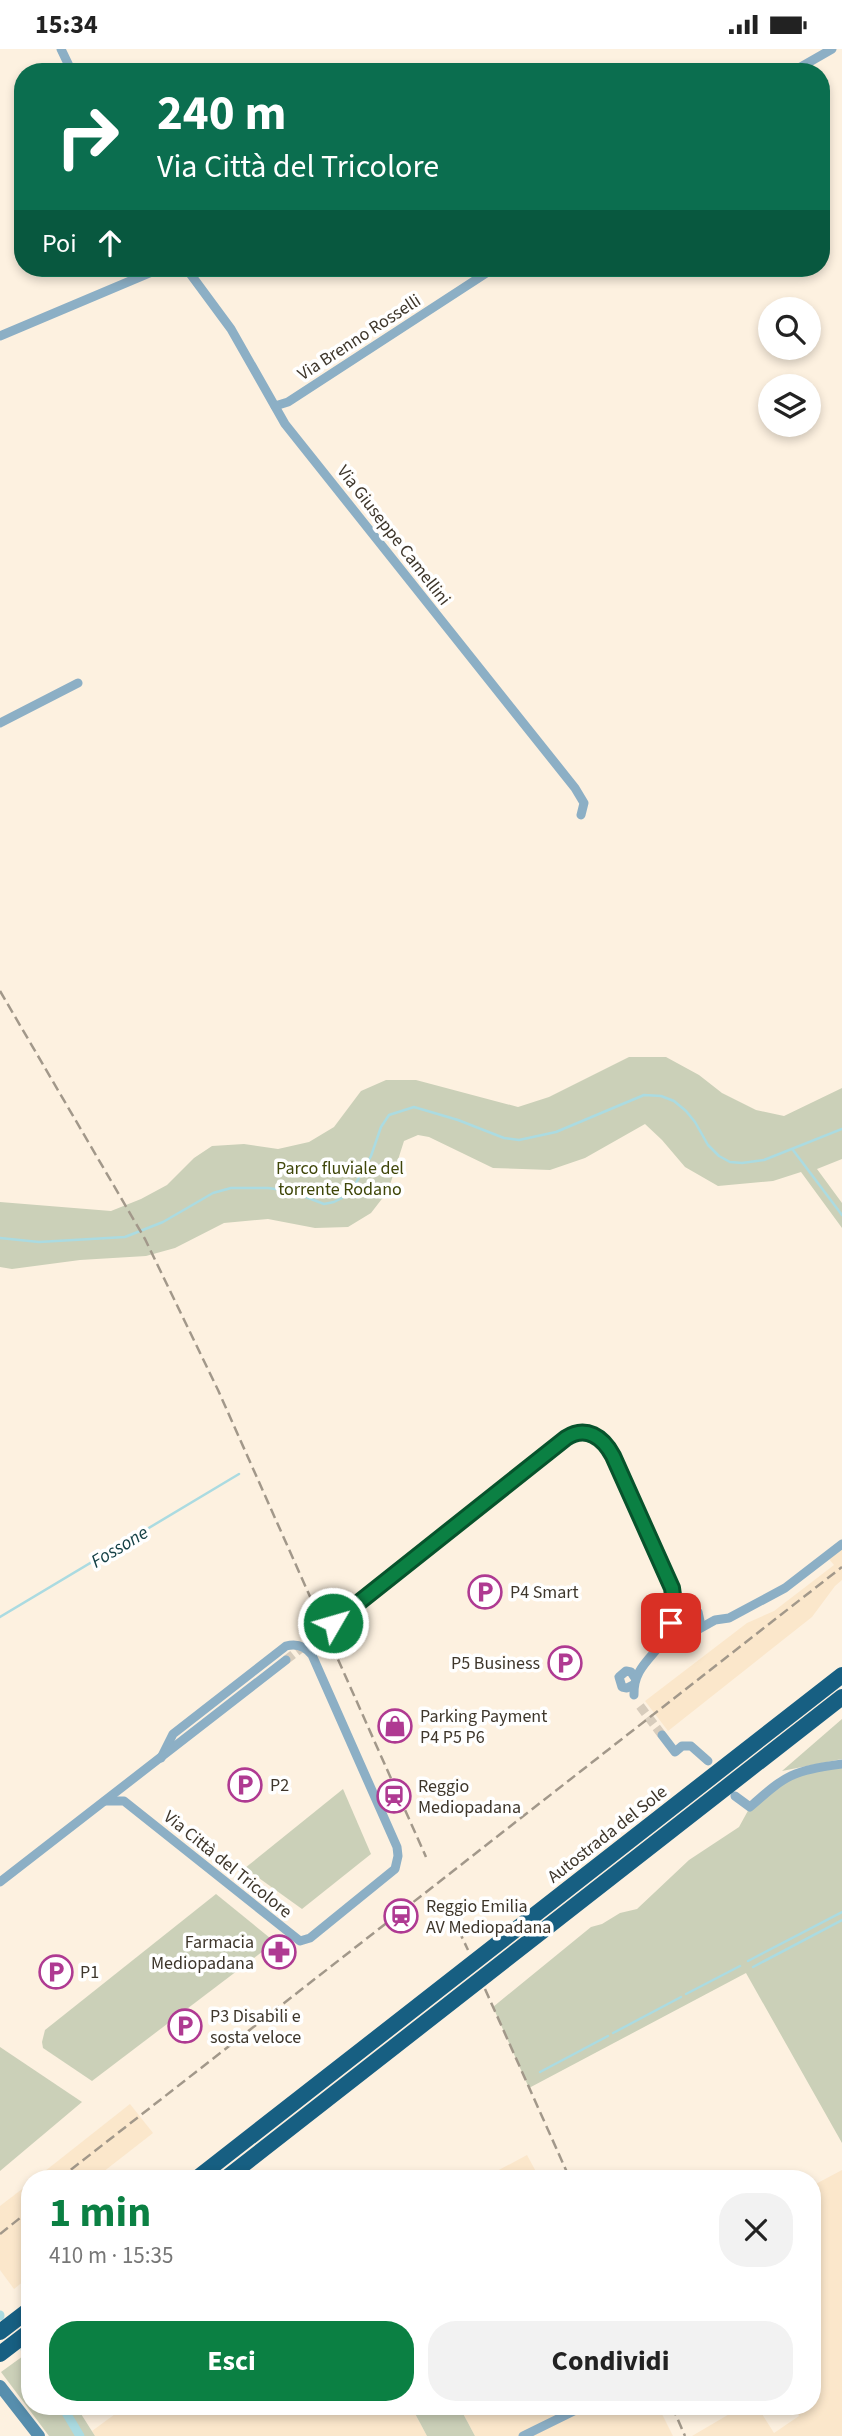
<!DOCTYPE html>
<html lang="it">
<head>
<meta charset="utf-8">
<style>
  body { margin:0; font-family:"Source Sans 3",sans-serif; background:#f2f2f2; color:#222; height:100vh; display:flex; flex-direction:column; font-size:26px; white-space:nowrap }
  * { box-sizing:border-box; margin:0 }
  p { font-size:23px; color:#767676 }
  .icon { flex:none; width:38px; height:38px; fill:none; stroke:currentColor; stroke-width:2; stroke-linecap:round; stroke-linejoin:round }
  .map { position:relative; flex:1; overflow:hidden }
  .sheet { position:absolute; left:21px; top:2121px; width:800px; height:245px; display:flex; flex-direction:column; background:#fff; border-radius:28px; box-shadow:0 4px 10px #0003 }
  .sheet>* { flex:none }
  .guide { position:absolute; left:14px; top:14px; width:816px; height:214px; border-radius:28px; box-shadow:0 4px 10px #0003; background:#0b6e4f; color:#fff; overflow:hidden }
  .buttons { position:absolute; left:758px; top:248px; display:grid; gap:14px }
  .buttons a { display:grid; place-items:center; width:63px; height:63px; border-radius:50%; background:#fff; box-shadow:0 4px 10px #0003; font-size:35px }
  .pin { position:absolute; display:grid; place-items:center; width:60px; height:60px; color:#fff; margin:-30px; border-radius:14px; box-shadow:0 4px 10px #0006 }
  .me { position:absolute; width:77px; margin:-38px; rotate:52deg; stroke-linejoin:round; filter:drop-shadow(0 0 5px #0008) }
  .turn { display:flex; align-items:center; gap:24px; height:147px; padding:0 28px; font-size:32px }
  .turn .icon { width:91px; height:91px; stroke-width:2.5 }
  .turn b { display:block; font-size:49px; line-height:60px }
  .then { display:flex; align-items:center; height:66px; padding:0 28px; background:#0003; gap:14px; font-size:26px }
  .round { display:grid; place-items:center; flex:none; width:74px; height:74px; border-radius:28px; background:#f2f2f2 }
  .summary { display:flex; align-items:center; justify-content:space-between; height:119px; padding:0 28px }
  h1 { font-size:42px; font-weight:700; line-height:52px; color:#0b8043 }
  .button { display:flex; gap:14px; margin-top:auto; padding:14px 28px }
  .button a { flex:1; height:80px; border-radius:28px; background:#0b8043; color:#fff; font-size:28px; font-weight:700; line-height:80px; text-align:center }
  .button a+a { background:#f2f2f2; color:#222 }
  .status { display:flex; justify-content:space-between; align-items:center; height:49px; padding:0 35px; background:#fff; direction:ltr }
  .status svg { height:19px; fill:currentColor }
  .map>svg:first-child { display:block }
  .built { fill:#fbe7cb }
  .green { fill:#cbd0b8 }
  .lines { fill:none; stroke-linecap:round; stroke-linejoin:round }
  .stream { stroke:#abdbe1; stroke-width:2.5 }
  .canal { stroke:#abdbe1; stroke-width:9 }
  .street-tunnel { stroke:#d7ccbc; stroke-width:9; stroke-dasharray:9 4.5; stroke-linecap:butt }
  .street { stroke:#8cafc5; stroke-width:9 }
  .secondary { stroke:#578ead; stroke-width:12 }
  .highway { stroke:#175f82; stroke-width:16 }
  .rail { stroke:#a2988a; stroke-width:2.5; stroke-dasharray:10 5; stroke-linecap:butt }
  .route-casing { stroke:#07532c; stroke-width:18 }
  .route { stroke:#0b8043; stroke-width:12 }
  .labels { text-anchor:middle; stroke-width:7; stroke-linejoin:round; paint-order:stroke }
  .street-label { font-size:18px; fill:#3e362b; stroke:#fff }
  .park-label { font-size:18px; fill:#3f4609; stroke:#fff }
  .poi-label { font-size:18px; fill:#3e362b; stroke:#fff; text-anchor:start }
  .water-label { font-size:19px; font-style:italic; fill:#144045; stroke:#fff }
</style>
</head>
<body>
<div class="status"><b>15:34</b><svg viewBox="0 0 49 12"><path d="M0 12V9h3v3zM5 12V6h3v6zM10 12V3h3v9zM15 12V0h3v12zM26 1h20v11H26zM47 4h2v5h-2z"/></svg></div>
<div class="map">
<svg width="842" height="2387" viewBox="0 0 842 2387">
  <rect width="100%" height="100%" fill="#fdf1e0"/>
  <g class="built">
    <path d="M842,1490V1531L835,1537L812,1568L668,1682L645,1652L747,1574L774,1562L834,1516L824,1504Z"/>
    <path d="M130,2055L153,2084L94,2130H35Z"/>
    <path d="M527,2106L540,2130H482Z"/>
    <path d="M842,2121V2387H692L743,2357H757L774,2384L799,2367L794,2357H812V2137Z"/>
    <path d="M30,2134V2227L14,2240L0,2221V2157Z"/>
    <path d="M126,2357H411L427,2387H95L92,2382Z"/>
    <path d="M459,2357H658L673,2387H475Z"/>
  </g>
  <g class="green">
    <path d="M629,1008H666L699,1026L722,1044L756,1061L784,1067L842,1039V1110L817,1120L842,1154V1179L801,1123L773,1132L718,1137L685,1118L662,1091L645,1075L585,1109L550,1121L493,1119L429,1088L418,1086L404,1092L388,1142L371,1164L348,1178L315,1179L268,1170L224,1174L175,1199L146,1207L80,1211L12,1220L0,1218V1153L111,1162L141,1150L167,1136L194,1109L212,1097L244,1095L278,1100L309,1093L334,1078L361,1042L386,1031H416L518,1058L549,1048Z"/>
    <circle cx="686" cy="1570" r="9"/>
    <path d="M842,1670V1710L782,1722Z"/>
    <path d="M842,1715V2094L746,1924L529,2039L493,1958L591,1878L602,1875L620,1864L637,1860L689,1811L739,1778L750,1758L777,1733Z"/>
    <path d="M343,1740L371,1805L302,1860L245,1819Z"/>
    <path d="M216,1845L275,1893L92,2032L43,1999L42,1993L45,1981Z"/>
    <path d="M0,1998L82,2053L0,2122Z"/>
    <path d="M30,2302V2357H76L95,2387H49L1,2323Z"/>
    <path d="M411,2357H459L475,2387H427Z"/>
  </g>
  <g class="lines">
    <g class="stream">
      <path d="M793,1101L842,1166"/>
      <path d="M0,1189L39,1193L125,1188L163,1173L213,1144L231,1139H268L290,1142L324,1155L334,1153L342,1149L356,1134L371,1107L381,1078L389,1066L414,1058L458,1071L504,1089L519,1091L556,1083L644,1046L661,1047L674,1052L686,1062L695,1073L708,1096L719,1107L730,1113L742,1114L764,1111L842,1080"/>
      <path d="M0,1568L239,1425"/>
      <path d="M748,1912L842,1863"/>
      <path d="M753,1918L842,1871"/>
      <path d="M686,1945L740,1917"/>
      <path d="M613,1984L681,1948"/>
      <path d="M540,2023L608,1987"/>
    </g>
    <g class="canal">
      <path d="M0,2266V2267"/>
      <path d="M25,2300L30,2307"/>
      <path d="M62,2357L80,2387"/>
    </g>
    <g class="street-tunnel">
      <path d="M286,1611L333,1574"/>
      <path d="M640,1657L662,1686"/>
    </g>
    <g class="street">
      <path d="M61,0L72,23"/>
      <path d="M792,23L832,0"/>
      <path d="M186,219L231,280L285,375L575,739L584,754L581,766"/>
      <path d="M0,287L161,219"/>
      <path d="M275,357L288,353L494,219"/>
      <path d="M0,674L78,634"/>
      <path d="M333,1574L566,1389C582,1379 598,1384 609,1400L672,1539L675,1561"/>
      <path d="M674,1579L672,1565L678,1558L687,1556L698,1563L700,1572L697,1580"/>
      <path d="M663,1592L680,1584L690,1585L715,1571L729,1569L785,1539L842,1495"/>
      <path d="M633,1636L627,1639L622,1638L619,1628L626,1622L631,1623L635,1629"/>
      <path d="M634,1646C633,1622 648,1612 662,1594C666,1588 668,1581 671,1574"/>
      <path d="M662,1686L675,1703L682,1697H691L708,1712"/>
      <path d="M735,1747L750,1758C787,1725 792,1722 842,1715"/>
      <path d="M105,1752H124L300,1892L310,1889L395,1820L398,1807L397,1798L312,1606C305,1597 297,1594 286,1597L173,1685L161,1709"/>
      <path d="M0,1833L286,1611"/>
      <path d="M523,2387L584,2357"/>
    </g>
    <path class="secondary" d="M0,2337L39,2387"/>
    <g class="highway">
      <path d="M196,2130L842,1626"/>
      <path d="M225,2130L842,1648"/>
      <path d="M0,2283L30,2260"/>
      <path d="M0,2305L30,2282"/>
    </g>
    <g class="rail">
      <path d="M0,942L145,1190L218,1341L426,1808"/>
      <path d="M452,1867L468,1901"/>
      <path d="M485,1940L570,2130"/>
      <path d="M59,2130L842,1518"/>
      <path d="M0,2185L30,2161"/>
      <path d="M672,2357L685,2387"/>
    </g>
  </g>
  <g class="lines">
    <defs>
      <path id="route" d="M333,1574L566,1389C586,1376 603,1388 613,1407L672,1539L675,1561L671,1574"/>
    </defs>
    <use href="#route" class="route-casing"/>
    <use href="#route" class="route"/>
  </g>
  <defs>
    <symbol id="parking-ring" viewBox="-11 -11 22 22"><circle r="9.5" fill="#fff" stroke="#af3a92" stroke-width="1.5"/><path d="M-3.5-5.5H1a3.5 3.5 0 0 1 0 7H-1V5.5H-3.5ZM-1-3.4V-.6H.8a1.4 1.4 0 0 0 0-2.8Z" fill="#af3a92"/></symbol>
    <symbol id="shop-ring" viewBox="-11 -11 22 22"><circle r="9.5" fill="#fff" stroke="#af3a92" stroke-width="1.5"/><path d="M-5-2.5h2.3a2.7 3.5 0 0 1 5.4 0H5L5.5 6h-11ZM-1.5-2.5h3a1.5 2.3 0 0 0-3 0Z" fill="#af3a92"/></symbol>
    <symbol id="station-ring" viewBox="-11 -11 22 22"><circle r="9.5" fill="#fff" stroke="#af3a92" stroke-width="1.5"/><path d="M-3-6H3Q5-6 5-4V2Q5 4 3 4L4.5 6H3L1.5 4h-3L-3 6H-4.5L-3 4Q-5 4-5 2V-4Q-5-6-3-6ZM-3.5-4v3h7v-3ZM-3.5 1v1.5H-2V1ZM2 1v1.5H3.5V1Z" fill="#af3a92"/></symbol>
    <symbol id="pharmacy-ring" viewBox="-11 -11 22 22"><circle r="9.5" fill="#fff" stroke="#af3a92" stroke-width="1.5"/><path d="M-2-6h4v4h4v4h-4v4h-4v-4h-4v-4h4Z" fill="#af3a92"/></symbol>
  </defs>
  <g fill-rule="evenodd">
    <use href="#parking-ring" x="466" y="1524" width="38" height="38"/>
    <use href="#parking-ring" x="546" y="1595" width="38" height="38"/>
    <use href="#shop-ring" x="376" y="1658" width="38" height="38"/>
    <use href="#parking-ring" x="226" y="1717" width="38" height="38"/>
    <use href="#station-ring" x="375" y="1728" width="38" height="38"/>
    <use href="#station-ring" x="382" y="1848" width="38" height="38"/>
    <use href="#pharmacy-ring" x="260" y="1884" width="38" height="38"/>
    <use href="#parking-ring" x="37" y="1904" width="38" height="38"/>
    <use href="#parking-ring" x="166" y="1958" width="38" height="38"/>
  </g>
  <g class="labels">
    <g class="street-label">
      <text transform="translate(359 288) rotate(-33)" y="6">Via Brenno Rosselli</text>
      <text transform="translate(394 486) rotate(52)" y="6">Via Giuseppe Camellini</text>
      <text transform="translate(607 1785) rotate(-38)" y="6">Autostrada del Sole</text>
      <text transform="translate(228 1815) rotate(39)" y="6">Via Città del Tricolore</text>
    </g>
    <g class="park-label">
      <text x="340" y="1125">Parco fluviale del<tspan x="340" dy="21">torrente Rodano</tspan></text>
    </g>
    <g class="poi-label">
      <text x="510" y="1549">P4 Smart</text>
      <text x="540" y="1620" text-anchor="end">P5 Business</text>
      <text x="420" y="1673">Parking Payment<tspan x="420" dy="21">P4 P5 P6</tspan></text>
      <text x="270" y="1742">P2</text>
      <text x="418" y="1743">Reggio<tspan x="418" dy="21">Mediopadana</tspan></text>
      <text x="426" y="1863">Reggio Emilia<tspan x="426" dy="21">AV Mediopadana</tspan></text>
      <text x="254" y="1899" text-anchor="end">Farmacia<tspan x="254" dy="21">Mediopadana</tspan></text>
      <text x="80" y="1929">P1</text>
      <text x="210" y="1973">P3 Disabili e<tspan x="210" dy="21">sosta veloce</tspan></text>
    </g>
    <g class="water-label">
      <text transform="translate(119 1497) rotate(-31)" y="7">Fossone</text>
    </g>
  </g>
</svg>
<div class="buttons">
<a><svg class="icon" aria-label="search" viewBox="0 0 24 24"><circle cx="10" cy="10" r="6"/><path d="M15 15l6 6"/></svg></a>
<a><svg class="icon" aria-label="layers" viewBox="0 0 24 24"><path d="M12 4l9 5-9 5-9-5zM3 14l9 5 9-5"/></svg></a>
</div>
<div class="pin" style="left:671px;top:1574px;background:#d93025"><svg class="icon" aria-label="arrive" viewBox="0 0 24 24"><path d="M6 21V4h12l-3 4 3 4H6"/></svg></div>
<svg class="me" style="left:333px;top:1574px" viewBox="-20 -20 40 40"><circle r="17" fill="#0b8043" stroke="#fff" stroke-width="3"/><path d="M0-11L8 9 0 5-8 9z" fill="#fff"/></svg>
<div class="guide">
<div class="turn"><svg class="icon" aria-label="right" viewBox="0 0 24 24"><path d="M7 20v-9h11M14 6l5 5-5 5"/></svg><div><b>240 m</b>Via Città del Tricolore</div></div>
<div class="then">Poi<svg class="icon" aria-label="ahead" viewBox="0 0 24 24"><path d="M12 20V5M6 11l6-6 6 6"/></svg></div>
</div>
<section class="sheet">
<div class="summary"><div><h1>1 min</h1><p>410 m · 15:35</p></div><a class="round"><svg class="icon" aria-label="close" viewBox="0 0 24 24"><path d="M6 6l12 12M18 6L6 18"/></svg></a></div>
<div class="button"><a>Esci</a><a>Condividi</a></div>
</section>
</div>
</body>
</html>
